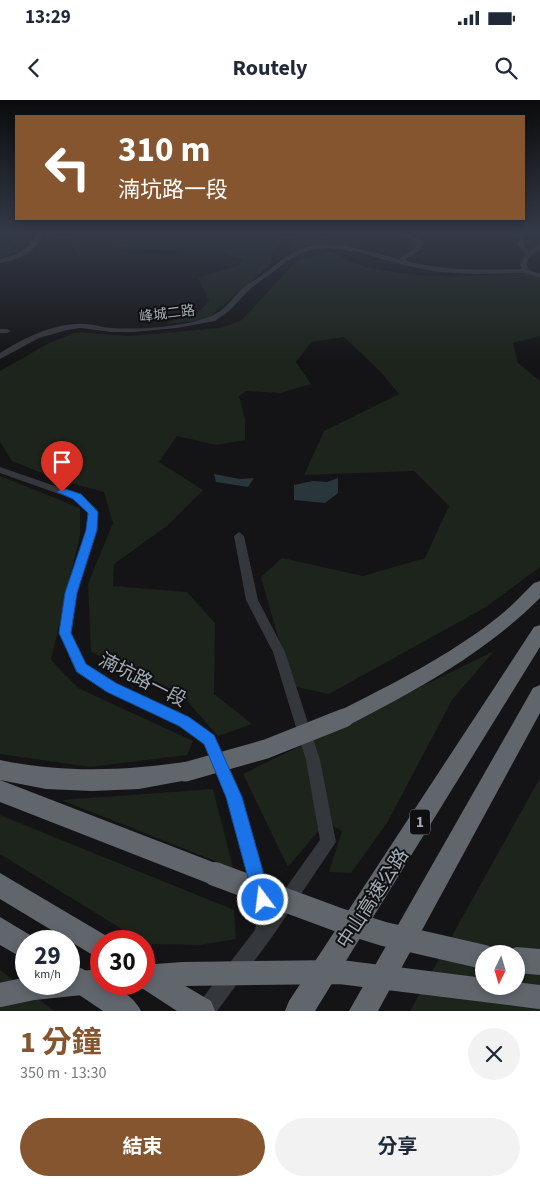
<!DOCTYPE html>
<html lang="zh-TW">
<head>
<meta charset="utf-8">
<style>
  body { margin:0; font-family:"Source Sans 3","Noto Sans TC",sans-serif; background:#f2f2f3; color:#1f2937; height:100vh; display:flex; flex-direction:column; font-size:19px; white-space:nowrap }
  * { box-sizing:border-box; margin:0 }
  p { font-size:16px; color:#747a83 }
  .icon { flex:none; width:28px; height:28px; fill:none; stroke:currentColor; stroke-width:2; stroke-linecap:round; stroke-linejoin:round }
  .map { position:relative; height:911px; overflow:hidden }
  .panel { display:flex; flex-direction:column; background:#fff; flex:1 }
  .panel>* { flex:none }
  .top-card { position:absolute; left:15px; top:15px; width:510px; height:105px; border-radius:0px; box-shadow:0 2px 8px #0003; background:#84552e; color:#fff; overflow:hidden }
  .needle { width:32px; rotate:185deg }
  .buttons { position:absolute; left:475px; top:845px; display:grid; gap:10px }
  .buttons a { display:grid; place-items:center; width:50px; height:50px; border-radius:50%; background:#fff; box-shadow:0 2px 8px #0003; font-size:25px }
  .speed { position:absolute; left:15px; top:830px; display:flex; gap:10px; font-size:25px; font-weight:700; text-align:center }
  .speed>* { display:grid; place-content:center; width:65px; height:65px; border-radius:50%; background:#fff; box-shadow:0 2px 8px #0003; line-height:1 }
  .speed small { font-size:12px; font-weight:400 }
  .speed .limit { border:8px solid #d22; background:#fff; color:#111 }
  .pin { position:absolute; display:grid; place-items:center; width:42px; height:42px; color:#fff; margin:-51px -21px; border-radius:50% 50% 50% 0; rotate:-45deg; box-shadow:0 0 5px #0007 }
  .pin .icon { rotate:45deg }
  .me { position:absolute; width:55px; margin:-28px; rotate:345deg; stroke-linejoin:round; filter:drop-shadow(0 0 4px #0008) }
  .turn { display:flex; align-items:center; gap:18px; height:105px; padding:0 20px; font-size:22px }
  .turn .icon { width:65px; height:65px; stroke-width:2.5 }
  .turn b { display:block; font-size:35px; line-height:42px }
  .round { display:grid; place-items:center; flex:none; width:52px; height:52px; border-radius:26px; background:#f2f2f3 }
  .overview { display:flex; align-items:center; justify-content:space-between; height:85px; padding:0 20px }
  h1 { font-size:30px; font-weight:700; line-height:38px; color:#84552e }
  .cta { display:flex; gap:10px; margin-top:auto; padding:10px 20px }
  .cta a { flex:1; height:58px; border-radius:30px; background:#84552e; color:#fff; font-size:20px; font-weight:700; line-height:58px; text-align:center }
  .cta a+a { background:#f2f2f3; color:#1f2937 }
  .status { display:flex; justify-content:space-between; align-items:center; height:35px; padding:0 25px; background:#fff; direction:ltr }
  .status svg { height:14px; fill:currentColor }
  header { display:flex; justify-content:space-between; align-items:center; height:65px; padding:0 20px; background:#fff; font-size:22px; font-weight:700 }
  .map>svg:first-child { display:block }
  .green { fill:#1c241b; fill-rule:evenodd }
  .water { fill:#29363b }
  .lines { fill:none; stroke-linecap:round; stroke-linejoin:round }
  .path { stroke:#3a3e42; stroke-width:1; stroke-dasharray:1 2.5; stroke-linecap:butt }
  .minor { fill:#34373b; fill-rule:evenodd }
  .highway { fill:#60666c; fill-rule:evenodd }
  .highway-bridge-far1 { stroke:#60666c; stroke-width:19 }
  .highway-bridge { stroke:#60666c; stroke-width:24 }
  .route { fill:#1a73e8; stroke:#114b97 }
  .labels { text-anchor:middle; stroke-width:4; stroke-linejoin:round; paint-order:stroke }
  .far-street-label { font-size:14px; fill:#a4aeb7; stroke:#0f0f11 }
  .shield { fill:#0f0f11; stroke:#777e85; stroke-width:1 }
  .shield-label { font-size:15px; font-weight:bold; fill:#a4aeb7 }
  .near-street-label { font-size:19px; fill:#a4aeb7; stroke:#0f0f11 }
</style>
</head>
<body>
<div class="status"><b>13:29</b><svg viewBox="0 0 49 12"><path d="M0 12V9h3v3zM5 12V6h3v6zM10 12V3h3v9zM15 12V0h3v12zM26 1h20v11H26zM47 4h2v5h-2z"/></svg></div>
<header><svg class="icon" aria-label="back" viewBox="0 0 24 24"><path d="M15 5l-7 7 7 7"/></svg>Routely<svg class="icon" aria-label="search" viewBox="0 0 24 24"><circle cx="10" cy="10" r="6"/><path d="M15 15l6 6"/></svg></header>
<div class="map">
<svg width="540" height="911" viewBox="0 0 540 911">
  <rect width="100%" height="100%" fill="#141416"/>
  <g class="green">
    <path d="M0,134H31V135L13,144L10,149L22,150L0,157Z"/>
    <path d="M100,134H287L271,155V164L206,220L164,224L196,214L209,201L198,178L239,165L242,159L224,153L125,149Z"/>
    <path d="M300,134H319L318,137L327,145L290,152L292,141Z"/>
    <path d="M331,152C340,156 350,162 360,165C413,180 473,177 528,173L540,178V236L513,243L518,263L540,281V467L486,507L329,594L292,586L261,477L282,458L363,476L425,458L449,406L414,371L304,375L324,331L399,294L379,270L344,237L311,242L296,262L311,284L280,293L246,291L239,296L245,319V340L216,345L177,336L159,362L203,390L167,426L114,464L113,486L187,492L215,523L214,594L252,624L218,636L180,593L91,552L88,484L113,423L104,392L59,380L12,361L0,342V271L49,243L77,232L128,236L221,228L242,220L296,161Z"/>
    <path d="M0,376L80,408V435L51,560L78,588L193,641L187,655L90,667L0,654Z"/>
    <path d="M494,551L452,600L387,723L351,773L329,772L342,731L326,722L288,767L243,674Z"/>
    <path d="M540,678V911H410ZM484,854H516V886H484Z"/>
    <path d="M213,689L233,768L61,700Z"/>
    <path d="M0,715L234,810L236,839L199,845L146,844L0,754Z"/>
    <path d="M0,870L54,911H0Z"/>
  </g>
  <g class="water">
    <path d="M214,374L240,379L254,378L248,387L216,382Z"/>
    <path d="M338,378V393L325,403L294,400V385L313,381L327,382Z"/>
  </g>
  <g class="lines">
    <path class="path" d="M46,135L71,141L80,157"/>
    <g class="minor">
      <path d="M37,134H43C32,155 22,158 0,163V159C18,155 28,150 37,134Z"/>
      <path d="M396,134H405L420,139L423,144L420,150L406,159V161C444,171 483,170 522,169L520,164L526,155L518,145L519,139L514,134H520L525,139L524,145L529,151L540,144V149L531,156L526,164L529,170L540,174V178L525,173L476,174L439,172L403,165L358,152L330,148L316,149L304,152L292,158L251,188L229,211L215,221L177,228L133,232H111L81,228L67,230L39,238L0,259V253C22,239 50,225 77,224C89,223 100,227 111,228C139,230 183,227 209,217C224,212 232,198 243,188C249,183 256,180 262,175C278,164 290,150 310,146C340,140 372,152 400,160L401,157L415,148L417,144L416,141Z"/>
      <path d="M0,229H7L11,231L7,233H0Z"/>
      <path d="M0,367L81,395L97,409L98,412L96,430L77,493L71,533L86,564L117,584L189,617L214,635L242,697L273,806L320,740L306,660L273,552L246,500L234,436L239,432L244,436L258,500L285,552L320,660L336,742L272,837L217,911H196L198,904L255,830L258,815L226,697L204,645L179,625L107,592L76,572L59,533L65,493L86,430L88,413L73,399L0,373Z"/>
    </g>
    <g class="highway">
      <path d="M540,481V498C485,553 419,589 351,624L344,627L337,624L334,618L337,612C392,584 449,556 498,517C511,507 522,495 534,483Z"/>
      <path d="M540,525V547L315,911H285L289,901L534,527Z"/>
      <path d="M540,585V613L378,911H349L533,588Z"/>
      <path d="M0,660C62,673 122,671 185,662L193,665L196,672L193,679L139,689L92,691L46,689L0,680L223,766L227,774L223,782L215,786L0,702Z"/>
      <path d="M0,773L110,838L111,841H101V860L0,799Z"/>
      <path d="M0,817L35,838L36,841H26V860L0,845Z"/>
      <path d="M516,847L540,849V875L516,873V854H506L507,851Z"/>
      <path d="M146,863L211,901L215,911H177L137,885L144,884V864Z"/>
      <path d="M81,868L101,879V884C116,884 135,898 141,911H103L72,890L69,883L72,872Z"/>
    </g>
    <path class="highway-bridge-far1" d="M185,672L266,649L344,618"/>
    <g class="highway-bridge">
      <path d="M215,774L339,820L384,834L484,857"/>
      <path d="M144,877L183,874L340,872L540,897"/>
      <path d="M0,895L33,888L101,881"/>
    </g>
  </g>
  <linearGradient id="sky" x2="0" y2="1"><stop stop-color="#0b0b0c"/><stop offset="0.51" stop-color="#343a47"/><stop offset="1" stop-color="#343a47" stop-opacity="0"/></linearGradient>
  <rect width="540" height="261" fill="url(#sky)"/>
  <path class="route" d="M62,388L81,394L98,412L97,430L77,493L71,533L86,564L116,583L189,617L214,635L242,697L271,800L269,807L263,809L257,807L254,800L226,697L204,644L179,626L107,592L77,572L59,533L65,493L86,430L88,413L73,399L57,392Z"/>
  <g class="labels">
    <g class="far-street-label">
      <text transform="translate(167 213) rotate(-7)" y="5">峰城二路</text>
    </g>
    <rect class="shield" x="410" y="709.5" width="20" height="25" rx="4"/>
    <g class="shield-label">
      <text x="420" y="727">1</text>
    </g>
    <g class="near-street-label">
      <text transform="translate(143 579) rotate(27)" y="7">湳坑路一段</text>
      <text transform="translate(372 798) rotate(-57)" y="7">中山高速公路</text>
    </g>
  </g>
</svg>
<div class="buttons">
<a><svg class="needle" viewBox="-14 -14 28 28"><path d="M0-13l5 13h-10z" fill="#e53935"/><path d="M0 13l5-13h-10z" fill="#747a83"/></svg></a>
</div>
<div class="speed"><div>29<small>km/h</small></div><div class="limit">30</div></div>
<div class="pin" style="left:62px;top:392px;background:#d93025"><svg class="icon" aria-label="arrive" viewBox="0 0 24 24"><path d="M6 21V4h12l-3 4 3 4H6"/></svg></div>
<svg class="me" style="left:263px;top:800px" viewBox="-20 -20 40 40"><circle r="17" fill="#1a73e8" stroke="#fff" stroke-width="3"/><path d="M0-11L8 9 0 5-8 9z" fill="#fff"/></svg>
<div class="top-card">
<div class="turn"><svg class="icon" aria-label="left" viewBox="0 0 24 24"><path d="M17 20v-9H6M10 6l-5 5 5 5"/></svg><div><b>310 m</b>湳坑路一段</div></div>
</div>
</div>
<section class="panel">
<div class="overview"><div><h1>1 分鐘</h1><p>350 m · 13:30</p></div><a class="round"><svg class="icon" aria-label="close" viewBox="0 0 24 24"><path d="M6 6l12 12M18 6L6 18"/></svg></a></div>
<div class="cta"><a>結束</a><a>分享</a></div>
</section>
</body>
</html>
